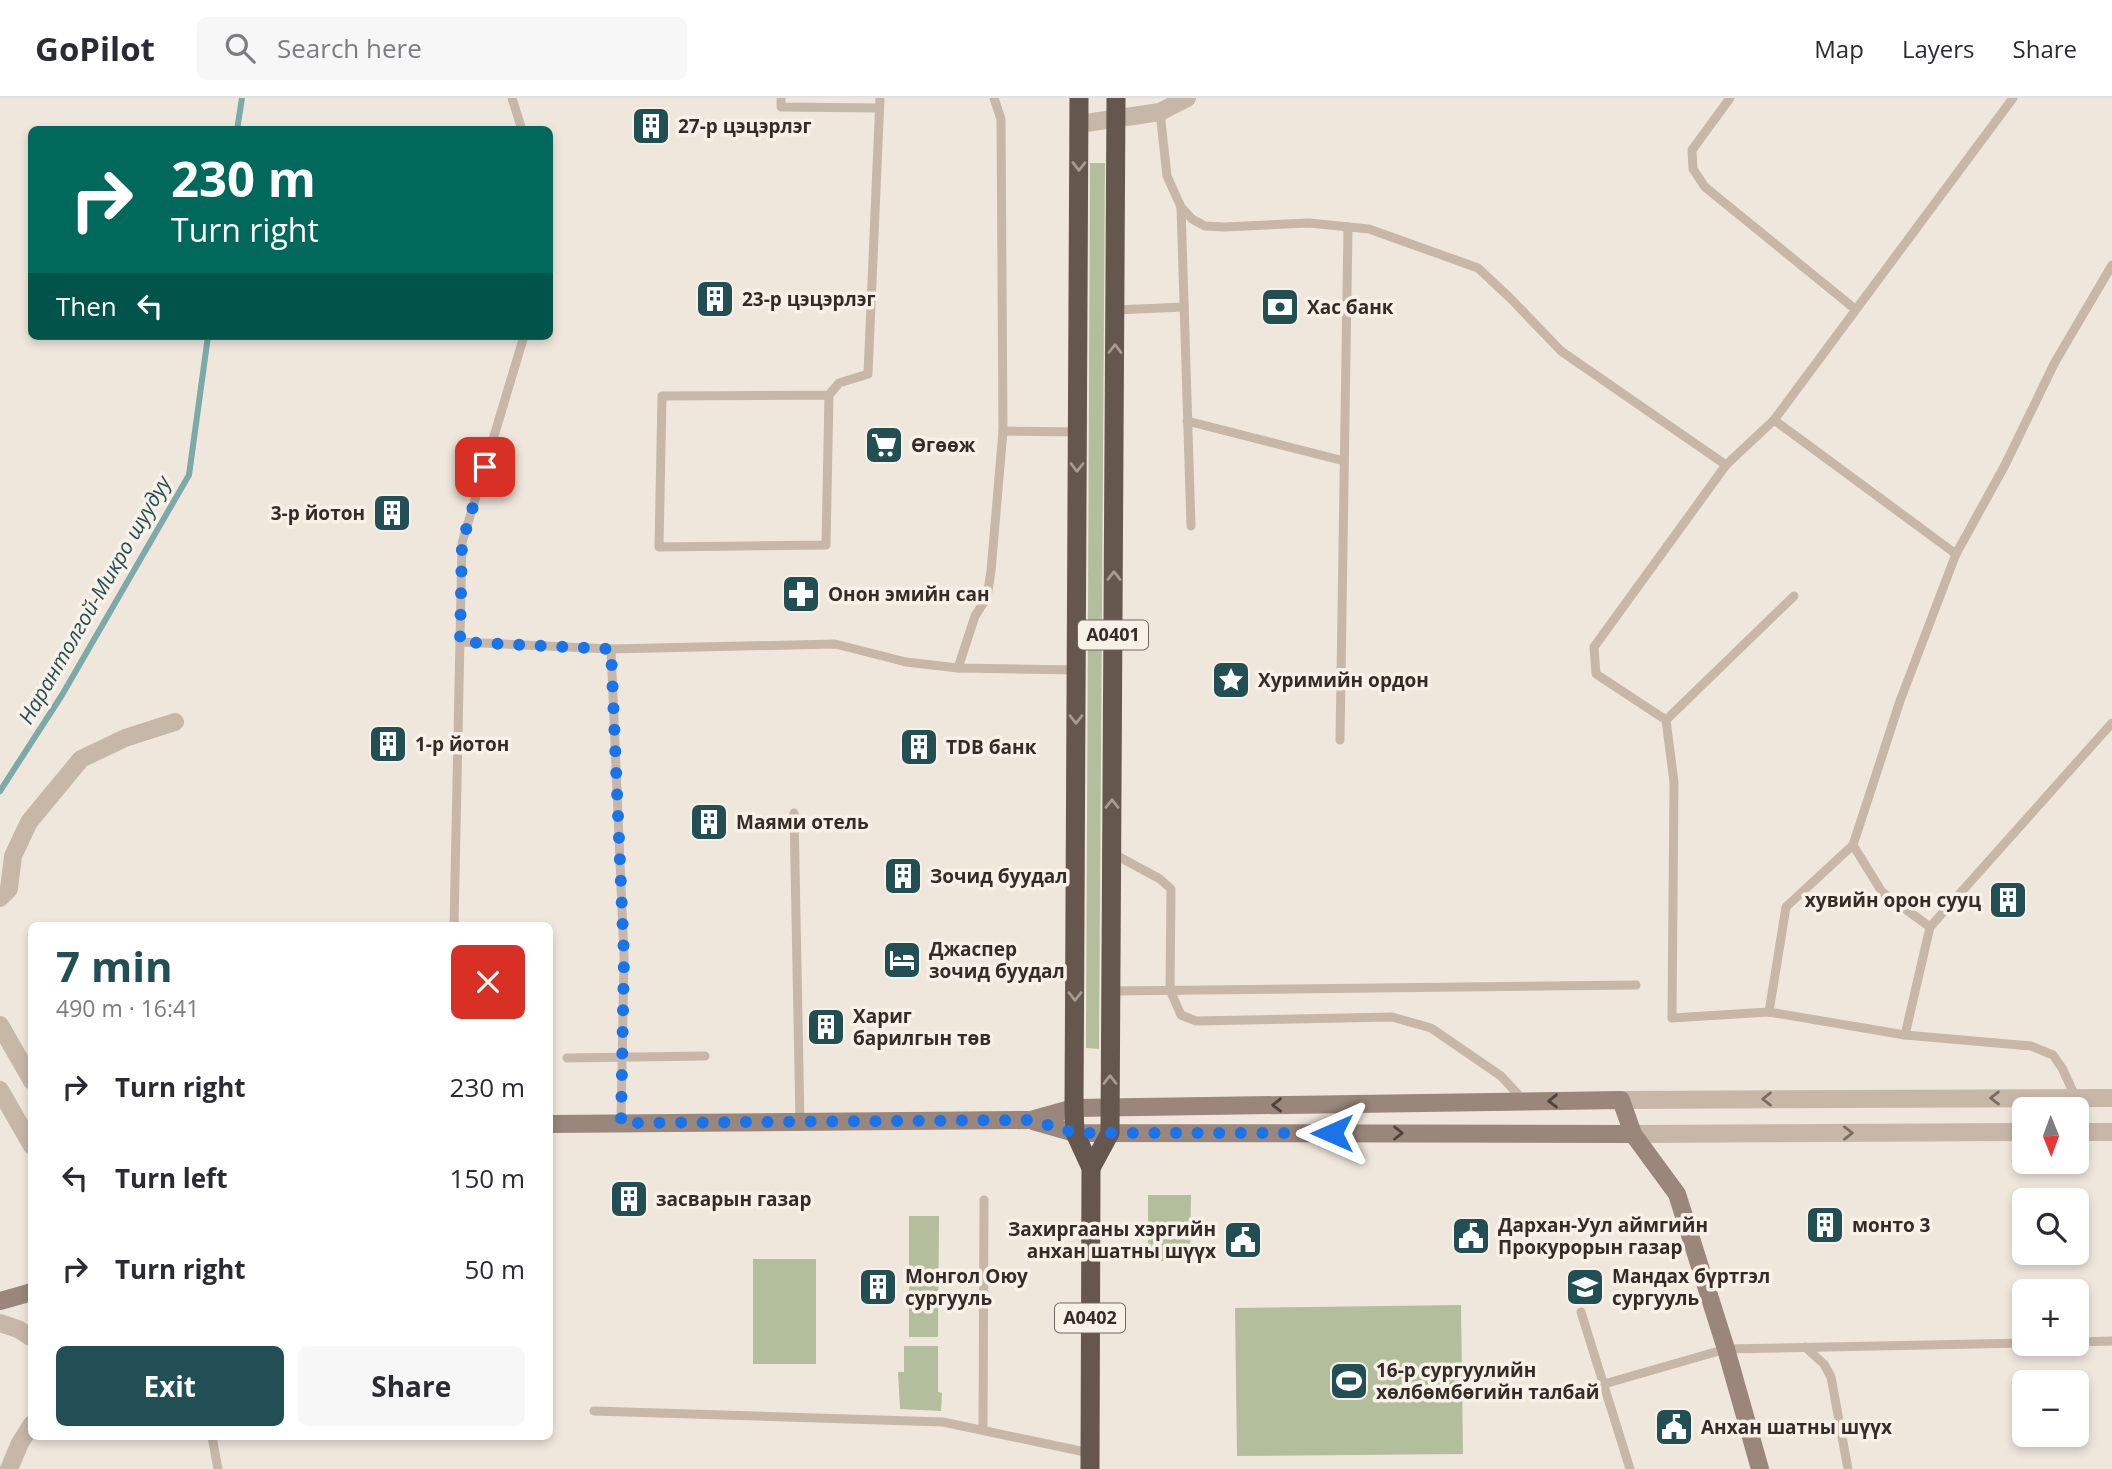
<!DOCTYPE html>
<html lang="en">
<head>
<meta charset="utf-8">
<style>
  body { margin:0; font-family:"Open Sans",sans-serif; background:#f7f7f7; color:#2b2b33; height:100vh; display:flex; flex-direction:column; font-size:26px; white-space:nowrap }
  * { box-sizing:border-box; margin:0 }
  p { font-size:23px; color:#7c7c81 }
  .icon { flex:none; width:38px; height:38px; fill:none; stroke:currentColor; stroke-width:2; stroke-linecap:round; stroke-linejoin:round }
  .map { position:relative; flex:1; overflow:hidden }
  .details { position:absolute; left:28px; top:824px; width:525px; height:518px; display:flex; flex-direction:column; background:#fff; border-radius:10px; box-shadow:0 4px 10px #0003 }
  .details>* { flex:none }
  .guide { position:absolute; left:28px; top:28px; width:525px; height:214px; border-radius:10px; box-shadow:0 4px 10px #0003; background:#00695c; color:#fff; overflow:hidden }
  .needle { width:46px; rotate:179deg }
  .fabs { position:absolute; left:2012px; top:999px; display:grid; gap:14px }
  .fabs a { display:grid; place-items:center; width:77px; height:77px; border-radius:10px; background:#fff; box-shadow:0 4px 10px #0003; font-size:35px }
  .pin { position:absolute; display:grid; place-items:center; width:60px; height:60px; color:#fff; margin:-30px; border-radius:14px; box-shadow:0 4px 10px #0006 }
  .me { position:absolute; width:77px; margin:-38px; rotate:270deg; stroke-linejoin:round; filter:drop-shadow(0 0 5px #0008) }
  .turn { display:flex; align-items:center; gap:24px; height:147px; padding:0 28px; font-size:32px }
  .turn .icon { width:91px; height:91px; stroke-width:2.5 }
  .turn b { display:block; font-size:49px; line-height:60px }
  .then { display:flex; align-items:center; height:66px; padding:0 28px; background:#0003; gap:14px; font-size:26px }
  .round { display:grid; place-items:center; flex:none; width:74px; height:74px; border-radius:10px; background:#f7f7f7 }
  .headline { display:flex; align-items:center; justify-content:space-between; height:119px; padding:0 28px }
  h1 { font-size:42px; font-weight:700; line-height:52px; color:#214f53 }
  .action { display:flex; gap:14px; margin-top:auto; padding:14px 28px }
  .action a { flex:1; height:80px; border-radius:10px; background:#214f53; color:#fff; font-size:28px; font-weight:700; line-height:80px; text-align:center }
  .action a+a { background:#f7f7f7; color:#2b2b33 }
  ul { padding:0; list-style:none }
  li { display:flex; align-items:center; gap:21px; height:91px; padding:0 28px }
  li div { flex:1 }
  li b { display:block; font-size:26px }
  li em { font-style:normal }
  header { display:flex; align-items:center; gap:42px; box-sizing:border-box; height:98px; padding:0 35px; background:#fff; border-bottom:2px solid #e1e1e2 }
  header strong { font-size:33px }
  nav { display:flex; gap:38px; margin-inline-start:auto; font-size:24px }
  .search { width:490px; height:63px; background:#f7f7f7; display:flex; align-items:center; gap:18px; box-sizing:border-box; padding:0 24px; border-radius:10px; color:#7c7c81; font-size:26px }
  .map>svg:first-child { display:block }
  .green { fill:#b3be9d }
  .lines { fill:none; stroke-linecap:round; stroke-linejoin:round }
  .stream { stroke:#7ea9aa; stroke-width:6 }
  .service { stroke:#c7b7a9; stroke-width:9 }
  .minor { stroke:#c7b7a9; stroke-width:18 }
  .tertiary { stroke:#c7b7a9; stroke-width:18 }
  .secondary { stroke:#9a867b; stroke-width:18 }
  .trunk { stroke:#65564e; stroke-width:19 }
  .oneway { stroke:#a79c93 }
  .oneway2 { stroke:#776b62 }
  .oneway3 { stroke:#4e423d }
  .route { stroke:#1a73e8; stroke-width:12; stroke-dasharray:0 21.6 }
  .labels { text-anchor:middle; stroke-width:7; stroke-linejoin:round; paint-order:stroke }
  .shield { fill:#f8f1e8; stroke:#706762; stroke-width:2 }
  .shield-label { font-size:18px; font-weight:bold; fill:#352c28 }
  .poi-label { font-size:19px; font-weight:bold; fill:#352c28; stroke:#f8f1e8; text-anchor:start }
  .water-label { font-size:21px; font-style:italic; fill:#214f53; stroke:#f8f1e8 }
</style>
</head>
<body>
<header>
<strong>GoPilot</strong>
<div class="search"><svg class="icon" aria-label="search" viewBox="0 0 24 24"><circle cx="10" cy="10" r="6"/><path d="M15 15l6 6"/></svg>Search here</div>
<nav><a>Map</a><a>Layers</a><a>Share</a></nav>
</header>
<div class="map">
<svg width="2112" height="1371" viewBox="0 0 2112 1371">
  <rect width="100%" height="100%" fill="#f0e7dc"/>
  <g class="green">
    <path d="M1090,65H1105L1099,951L1086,950Z"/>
    <path d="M1148,1097H1191L1190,1163H1148Z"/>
    <path d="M909,1118H939L938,1239H909Z"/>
    <rect x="753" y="1161" width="63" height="105"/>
    <path d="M1461,1207L1463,1356L1237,1358L1235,1210Z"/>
    <path d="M904,1248H938V1294L942,1295L941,1313L900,1311L898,1274H904Z"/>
  </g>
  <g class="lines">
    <g class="stream">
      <path d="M237,32L242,0"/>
      <path d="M0,693L62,597L189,377L208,238"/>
    </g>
    <g class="service">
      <path d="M512,0L522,32"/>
      <path d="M781,0V9L878,10"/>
      <path d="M1730,0L1692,52L1693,71L1705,89L1855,211"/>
      <path d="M2013,0L1774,322L1726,367L1594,549L1596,576L1666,622L1674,684L1672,920L1769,914L1905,937L2031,948L2053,957L2062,970L2076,1000"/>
      <path d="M1160,14L1167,78L1181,109L1192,121L1205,128L1224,129L1309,125L1369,131L1478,170L1510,200L1561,253L1726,367"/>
      <path d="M1181,109L1191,428"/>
      <path d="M1115,212L1184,209"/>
      <path d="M829,297L662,298L659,449L826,447L829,297L839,285L868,276L880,0"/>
      <path d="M1774,322L1956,456"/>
      <path d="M1187,323L1344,363"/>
      <path d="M1003,333L1077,334"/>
      <path d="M460,544L611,551L835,546L906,564L958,570L1076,572"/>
      <path d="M611,551L624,859L621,1025"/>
      <path d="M958,570L975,518L987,499L991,473L1003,333L1001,21L994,0"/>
      <path d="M1666,622L1794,498"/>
      <path d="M1340,642L1348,129"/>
      <path d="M794,715L800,1024"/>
      <path d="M1112,755L1160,781L1171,791L1170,892L1181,917L1196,923L1392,919L1431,930L1501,978L1523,1002"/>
      <path d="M454,828L462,445L524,238"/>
      <path d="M1930,829L2112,625"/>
      <path d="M1111,893L1636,887"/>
      <path d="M1769,914L1786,809L1853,747"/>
      <path d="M1905,937L1930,829L1882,794L1853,747L1900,603L1956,456L2005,367L2055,264L2112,167"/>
      <path d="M567,960L705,958"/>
      <path d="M1581,1214L1630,1371"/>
      <path d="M2077,1244L2112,1243"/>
      <path d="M1805,1249L1824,1266L1831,1279L1848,1371"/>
      <path d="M1604,1286L1726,1251L2025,1245"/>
      <path d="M594,1313L943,1324L1090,1355"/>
      <path d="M983,1332L984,1102"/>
      <path d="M212,1339L218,1371"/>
    </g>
    <g class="minor">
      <path d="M1079,26L1160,14L1187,0"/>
      <path d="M0,800L9,791L13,758L29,724L81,661L125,640L175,624"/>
      <path d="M1621,1002L2112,1000"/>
      <path d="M2077,1034H2112"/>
      <path d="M1633,1036L2025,1034"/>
    </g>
    <g class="tertiary">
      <path d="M0,927L32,983"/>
      <path d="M0,992L32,1048"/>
      <path d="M0,1225L18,1231L32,1240"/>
      <path d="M9,1371L20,1345L32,1326"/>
    </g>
    <g class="secondary">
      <path d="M1033,1023L1075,1035L1633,1036"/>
      <path d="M550,1026L1031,1022L1074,1010L1621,1002L1633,1036L1677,1096L1726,1251L1760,1371"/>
      <path d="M0,1203L32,1194"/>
    </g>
    <g class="trunk">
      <path d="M1079,0L1074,1010L1075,1035L1091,1070L1090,1371"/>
      <path d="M1091,1070L1110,1035L1116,0"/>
    </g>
  </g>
  <defs><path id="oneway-chevron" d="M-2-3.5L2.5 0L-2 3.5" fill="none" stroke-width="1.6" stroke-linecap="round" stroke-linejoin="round" transform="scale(1.75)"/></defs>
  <g class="oneway">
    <use href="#oneway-chevron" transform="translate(1079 68) rotate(90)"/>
    <use href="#oneway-chevron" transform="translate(1115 251) rotate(-90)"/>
    <use href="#oneway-chevron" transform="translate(1077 369) rotate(90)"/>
    <use href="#oneway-chevron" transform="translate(1114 478) rotate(-90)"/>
    <use href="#oneway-chevron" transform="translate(1076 621) rotate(90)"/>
    <use href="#oneway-chevron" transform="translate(1112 706) rotate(-90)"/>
    <use href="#oneway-chevron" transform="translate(1075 898) rotate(90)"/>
    <use href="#oneway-chevron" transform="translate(1110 982) rotate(-90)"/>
  </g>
  <g class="oneway2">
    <use href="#oneway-chevron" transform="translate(1995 1000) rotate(180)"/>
    <use href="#oneway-chevron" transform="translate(1767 1001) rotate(180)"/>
    <use href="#oneway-chevron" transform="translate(1848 1035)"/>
  </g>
  <g class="oneway3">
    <use href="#oneway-chevron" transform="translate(1553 1003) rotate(179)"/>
    <use href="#oneway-chevron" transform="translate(1277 1007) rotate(179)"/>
    <use href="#oneway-chevron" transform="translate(1398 1035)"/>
  </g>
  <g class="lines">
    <path class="route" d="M485,369L462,445L460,544L611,551L624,859L621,1025L1031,1022L1075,1035H1332"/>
  </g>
  <defs>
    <symbol id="building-square" viewBox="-11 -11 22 22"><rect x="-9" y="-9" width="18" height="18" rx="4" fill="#214f53" stroke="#f8f1e8"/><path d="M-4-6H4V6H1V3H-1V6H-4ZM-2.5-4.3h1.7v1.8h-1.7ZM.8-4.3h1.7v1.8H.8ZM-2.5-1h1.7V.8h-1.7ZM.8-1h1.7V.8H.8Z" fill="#fff"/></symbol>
    <symbol id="bank-square" viewBox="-11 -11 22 22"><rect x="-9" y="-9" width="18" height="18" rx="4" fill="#214f53" stroke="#f8f1e8"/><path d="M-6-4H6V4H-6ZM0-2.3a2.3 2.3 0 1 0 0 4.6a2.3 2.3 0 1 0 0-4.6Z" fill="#fff"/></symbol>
    <symbol id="supermarket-square" viewBox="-11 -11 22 22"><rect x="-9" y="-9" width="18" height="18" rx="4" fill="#214f53" stroke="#f8f1e8"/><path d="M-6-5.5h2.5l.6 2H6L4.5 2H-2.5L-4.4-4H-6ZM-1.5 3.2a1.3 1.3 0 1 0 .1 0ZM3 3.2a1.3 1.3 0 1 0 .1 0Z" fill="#fff"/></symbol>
    <symbol id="pharmacy-square" viewBox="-11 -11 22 22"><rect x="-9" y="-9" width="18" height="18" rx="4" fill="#214f53" stroke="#f8f1e8"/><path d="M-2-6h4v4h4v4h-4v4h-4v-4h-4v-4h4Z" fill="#fff"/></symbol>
    <symbol id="sight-square" viewBox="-11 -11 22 22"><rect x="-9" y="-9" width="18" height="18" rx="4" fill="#214f53" stroke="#f8f1e8"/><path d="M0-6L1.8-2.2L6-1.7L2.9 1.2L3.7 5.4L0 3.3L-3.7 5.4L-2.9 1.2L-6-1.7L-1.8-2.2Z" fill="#fff"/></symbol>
    <symbol id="hotel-square" viewBox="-11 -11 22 22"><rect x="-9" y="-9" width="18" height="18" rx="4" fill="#214f53" stroke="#f8f1e8"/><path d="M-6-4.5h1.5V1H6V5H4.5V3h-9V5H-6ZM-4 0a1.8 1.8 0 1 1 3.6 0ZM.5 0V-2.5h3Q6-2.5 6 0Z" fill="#fff"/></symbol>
    <symbol id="civic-square" viewBox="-11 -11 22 22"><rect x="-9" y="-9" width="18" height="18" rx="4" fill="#214f53" stroke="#f8f1e8"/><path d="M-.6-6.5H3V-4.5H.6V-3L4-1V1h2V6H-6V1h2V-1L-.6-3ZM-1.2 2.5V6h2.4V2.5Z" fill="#fff"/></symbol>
    <symbol id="university-square" viewBox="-11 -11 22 22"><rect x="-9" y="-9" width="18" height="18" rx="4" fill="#214f53" stroke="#f8f1e8"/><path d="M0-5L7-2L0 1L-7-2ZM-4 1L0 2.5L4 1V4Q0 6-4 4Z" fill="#fff"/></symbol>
    <symbol id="stadium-square" viewBox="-11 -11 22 22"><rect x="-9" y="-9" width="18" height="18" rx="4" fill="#214f53" stroke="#f8f1e8"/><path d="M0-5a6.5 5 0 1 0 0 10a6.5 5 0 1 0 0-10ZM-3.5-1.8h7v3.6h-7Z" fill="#fff"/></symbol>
  </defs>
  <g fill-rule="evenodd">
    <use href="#building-square" x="629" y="6" width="44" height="44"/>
    <use href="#building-square" x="693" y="179" width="44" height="44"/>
    <use href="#bank-square" x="1258" y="187" width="44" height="44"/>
    <use href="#supermarket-square" x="862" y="325" width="44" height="44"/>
    <use href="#building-square" x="370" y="393" width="44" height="44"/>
    <use href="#pharmacy-square" x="779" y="474" width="44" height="44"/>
    <use href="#sight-square" x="1209" y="560" width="44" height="44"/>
    <use href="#building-square" x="366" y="624" width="44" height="44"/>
    <use href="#building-square" x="897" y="627" width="44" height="44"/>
    <use href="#building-square" x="687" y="702" width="44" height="44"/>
    <use href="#building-square" x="881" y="756" width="44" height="44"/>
    <use href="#building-square" x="1986" y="780" width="44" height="44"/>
    <use href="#hotel-square" x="880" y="840" width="44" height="44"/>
    <use href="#building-square" x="804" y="907" width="44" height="44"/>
    <use href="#building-square" x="607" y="1079" width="44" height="44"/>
    <use href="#building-square" x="1803" y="1105" width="44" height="44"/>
    <use href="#civic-square" x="1449" y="1116" width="44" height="44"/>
    <use href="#civic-square" x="1221" y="1120" width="44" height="44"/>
    <use href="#building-square" x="856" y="1167" width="44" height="44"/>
    <use href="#university-square" x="1563" y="1167" width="44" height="44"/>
    <use href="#stadium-square" x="1327" y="1261" width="44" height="44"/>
    <use href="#civic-square" x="1652" y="1307" width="44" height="44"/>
  </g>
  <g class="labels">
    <g class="shield">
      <rect x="1078" y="522.5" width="70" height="29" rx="5"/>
      <rect x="1055" y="1205.5" width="70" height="29" rx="5"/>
    </g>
    <g class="shield-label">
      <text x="1113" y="543">A0401</text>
      <text x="1090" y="1226">A0402</text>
    </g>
    <g class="poi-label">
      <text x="678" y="35">27-р цэцэрлэг</text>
      <text x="742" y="208">23-р цэцэрлэг</text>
      <text x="1307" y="216">Хас банк</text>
      <text x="911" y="354">Өгөөж</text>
      <text x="365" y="422" text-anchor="end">3-р йотон</text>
      <text x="828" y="503">Онон эмийн сан</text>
      <text x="1258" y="589">Хуримийн ордон</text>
      <text x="415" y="653">1-р йотон</text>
      <text x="946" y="656">TDB банк</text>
      <text x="736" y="731">Маями отель</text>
      <text x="930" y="785">Зочид буудал</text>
      <text x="1981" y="809" text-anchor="end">хувийн орон сууц</text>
      <text x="929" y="858">Джаспер<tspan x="929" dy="22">зочид буудал</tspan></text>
      <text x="853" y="925">Хариг<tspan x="853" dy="22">барилгын төв</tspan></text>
      <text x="656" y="1108">засварын газар</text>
      <text x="1498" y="1134">Дархан-Уул аймгийн<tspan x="1498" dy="22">Прокурорын газар</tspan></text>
      <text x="1852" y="1134">монто 3</text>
      <text x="1216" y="1138" text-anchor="end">Захиргааны хэргийн<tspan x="1216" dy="22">анхан шатны шүүх</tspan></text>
      <text x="905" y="1185">Монгол Оюу<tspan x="905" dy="22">сургууль</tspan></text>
      <text x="1612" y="1185">Мандах бүртгэл<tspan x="1612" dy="22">сургууль</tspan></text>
      <text x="1376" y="1279">16-р сургуулийн<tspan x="1376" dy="22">хөлбөмбөгийн талбай</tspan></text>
      <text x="1701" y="1336">Анхан шатны шүүх</text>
    </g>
    <g class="water-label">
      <text transform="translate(95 502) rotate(-60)" y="7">Нарантолгой-Микро шуудуу</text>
    </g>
  </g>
</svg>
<div class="fabs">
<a><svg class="needle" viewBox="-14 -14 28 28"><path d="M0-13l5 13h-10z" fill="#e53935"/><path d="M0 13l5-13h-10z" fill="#7c7c81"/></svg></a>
<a><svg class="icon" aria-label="search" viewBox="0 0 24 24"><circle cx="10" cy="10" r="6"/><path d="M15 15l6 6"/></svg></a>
<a>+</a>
<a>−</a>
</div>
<div class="pin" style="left:485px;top:369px;background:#d93025"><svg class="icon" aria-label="arrive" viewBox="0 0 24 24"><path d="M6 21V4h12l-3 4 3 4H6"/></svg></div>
<svg class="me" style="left:1332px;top:1035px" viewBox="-20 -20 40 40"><path d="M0-17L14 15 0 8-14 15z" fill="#1a73e8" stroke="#fff" stroke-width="4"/></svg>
<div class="guide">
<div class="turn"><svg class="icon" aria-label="right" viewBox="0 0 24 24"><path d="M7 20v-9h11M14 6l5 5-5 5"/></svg><div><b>230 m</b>Turn right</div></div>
<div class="then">Then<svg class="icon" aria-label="left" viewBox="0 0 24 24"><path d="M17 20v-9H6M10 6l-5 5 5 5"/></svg></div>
</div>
<section class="details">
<div class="headline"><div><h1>7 min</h1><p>490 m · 16:41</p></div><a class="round" style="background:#d93025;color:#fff"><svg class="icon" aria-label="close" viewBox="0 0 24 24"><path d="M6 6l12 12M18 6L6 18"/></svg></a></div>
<ul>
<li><svg class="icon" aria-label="right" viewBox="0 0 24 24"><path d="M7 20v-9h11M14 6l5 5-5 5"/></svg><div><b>Turn right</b></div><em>230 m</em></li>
<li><svg class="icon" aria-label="left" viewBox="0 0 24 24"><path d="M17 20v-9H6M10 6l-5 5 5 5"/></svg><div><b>Turn left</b></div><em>150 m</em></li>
<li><svg class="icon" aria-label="right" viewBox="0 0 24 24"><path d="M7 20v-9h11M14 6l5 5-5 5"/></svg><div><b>Turn right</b></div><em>50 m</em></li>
</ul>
<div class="action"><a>Exit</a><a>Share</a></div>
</section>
</div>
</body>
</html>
